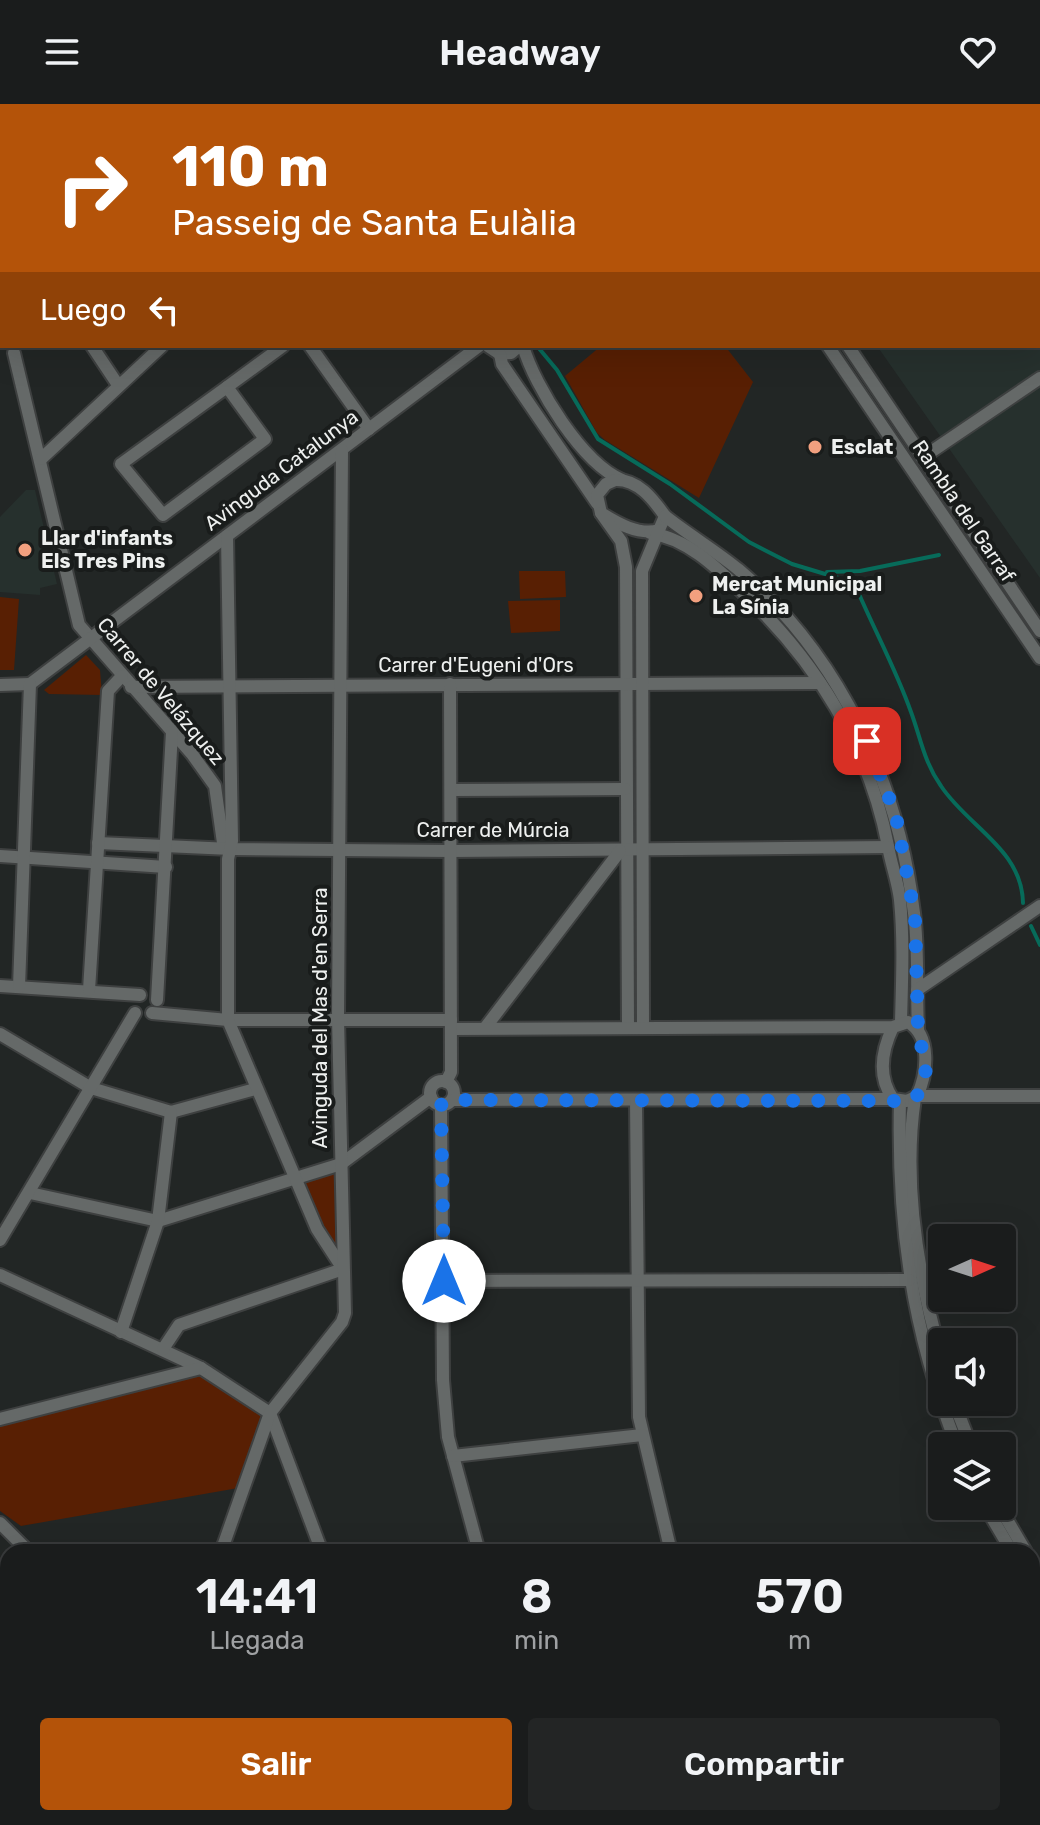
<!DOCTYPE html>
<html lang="es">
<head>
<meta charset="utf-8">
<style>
  body { margin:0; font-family:Rubik,sans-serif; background:#232525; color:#f1f3f6; height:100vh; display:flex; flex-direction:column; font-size:30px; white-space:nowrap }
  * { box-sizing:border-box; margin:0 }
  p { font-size:26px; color:#9fa1a3 }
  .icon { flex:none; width:44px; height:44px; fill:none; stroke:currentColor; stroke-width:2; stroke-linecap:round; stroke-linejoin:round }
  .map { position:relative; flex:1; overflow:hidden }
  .details { position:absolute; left:0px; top:1440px; width:1040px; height:282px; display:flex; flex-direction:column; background:#1a1c1c; border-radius:24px 24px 0 0; box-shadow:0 8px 32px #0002,0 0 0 2px #383a3b }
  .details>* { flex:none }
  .hud { position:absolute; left:0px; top:0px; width:1040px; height:244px; box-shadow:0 8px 32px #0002,0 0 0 2px #383a3b; background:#b45309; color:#fff; overflow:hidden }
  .needle { width:52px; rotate:87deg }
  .controls { position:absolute; left:928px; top:1120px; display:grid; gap:16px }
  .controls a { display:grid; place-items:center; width:88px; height:88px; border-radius:8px; background:#1a1c1c; box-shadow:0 8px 32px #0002,0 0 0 2px #383a3b; font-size:40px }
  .pin { position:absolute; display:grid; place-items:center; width:68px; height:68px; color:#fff; margin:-34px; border-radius:16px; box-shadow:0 4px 12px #0006 }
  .me { position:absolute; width:88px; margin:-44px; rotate:0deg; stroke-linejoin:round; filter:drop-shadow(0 0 6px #0008) }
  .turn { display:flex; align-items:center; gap:28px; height:168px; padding:0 40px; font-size:36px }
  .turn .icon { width:104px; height:104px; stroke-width:2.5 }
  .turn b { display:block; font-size:56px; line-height:68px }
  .then { display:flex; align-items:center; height:76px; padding:0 40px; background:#0003; gap:16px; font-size:30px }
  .eta { display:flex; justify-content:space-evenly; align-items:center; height:136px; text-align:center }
  .eta b { font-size:48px; font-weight:600; line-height:56px }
  .cta { display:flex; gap:16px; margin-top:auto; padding:16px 40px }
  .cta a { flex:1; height:92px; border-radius:8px; background:#b45309; color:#fff; font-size:32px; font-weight:600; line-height:92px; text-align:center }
  .cta a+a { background:#232525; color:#f1f3f6 }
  header { display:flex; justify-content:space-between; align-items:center; height:104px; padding:0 40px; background:#1a1c1c; font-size:36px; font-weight:600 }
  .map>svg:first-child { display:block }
  .built { fill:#26302d }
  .green { fill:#581f03 }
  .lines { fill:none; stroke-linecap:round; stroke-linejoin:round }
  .stream { stroke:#076b5a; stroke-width:4 }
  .minor-casing { stroke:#3e4040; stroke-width:16 }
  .minor { stroke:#656968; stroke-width:12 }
  .route { stroke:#1a73e8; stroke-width:14; stroke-dasharray:0 25.2 }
  .poi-dot { fill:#f2a07f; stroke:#191c1b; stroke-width:3 }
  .labels { text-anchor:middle; stroke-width:8; stroke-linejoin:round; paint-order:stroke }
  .poi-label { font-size:20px; font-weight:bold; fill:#eef0ef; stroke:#191c1b; text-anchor:start }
  .street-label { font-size:20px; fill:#eef0ef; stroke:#191c1b }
</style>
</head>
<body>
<header><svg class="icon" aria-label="menu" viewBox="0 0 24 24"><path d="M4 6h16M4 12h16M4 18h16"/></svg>Headway<svg class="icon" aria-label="heart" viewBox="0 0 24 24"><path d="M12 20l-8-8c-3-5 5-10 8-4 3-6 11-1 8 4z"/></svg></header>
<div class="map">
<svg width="1040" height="1721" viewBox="0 0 1040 1721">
  <rect width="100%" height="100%" fill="#222625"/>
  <g class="built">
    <path d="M766,0H1040V474L877,242H1038V2Z"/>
    <path d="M26,386H35L57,480L40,484V491L0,488V413Z"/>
  </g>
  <g class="green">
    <path d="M601,242H725L753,278L699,394L605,336L597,329L565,272Z"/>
    <path d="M519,467H565L566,493L520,495Z"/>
    <path d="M0,493L19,495L14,566H0Z"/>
    <path d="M560,496V527L511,529L508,497Z"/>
    <path d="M86,551L100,566L102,591L49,590L44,586Z"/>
    <path d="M341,1060L343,1165L295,1074Z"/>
    <path d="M201,1264L270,1309L244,1383L21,1422L0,1407V1315Z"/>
  </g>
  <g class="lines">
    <g class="stream">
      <path d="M388,0L389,2"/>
      <path d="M537,242L557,266L598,335L670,380L749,438L792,460L845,476L859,490C876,529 897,568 911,608C921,635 924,658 941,682C968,723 1022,745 1023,799"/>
      <path d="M827,468L860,467L939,451"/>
      <path d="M1031,822L1040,841"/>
    </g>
    <defs>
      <g id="minor">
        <path d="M31,0L33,2"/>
        <path d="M169,0L171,2"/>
        <path d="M253,0L255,2"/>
        <path d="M336,0L337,2"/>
        <path d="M422,0L423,2"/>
        <path d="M533,0L535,2"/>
        <path d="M668,0L669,2"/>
        <path d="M685,0L687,2"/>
        <path d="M885,0L886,2"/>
        <path d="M130,2L131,0"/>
        <path d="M317,2L320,0"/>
        <path d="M636,2L637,0"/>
        <path d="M757,2L760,0"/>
        <path d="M836,2L839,0"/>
        <path d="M1038,9L1040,8"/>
        <path d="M0,36L2,37"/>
        <path d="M1038,227L1040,230"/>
        <path d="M92,242L118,281"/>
        <path d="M310,242L369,325"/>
        <path d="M488,242L500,250L511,249L519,242"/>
        <path d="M523,242C535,283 582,359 622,376"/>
        <path d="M828,242L1040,554"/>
        <path d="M848,242L1040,527"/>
        <path d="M14,249L79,521L192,650L215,682L223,739L231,745"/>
        <path d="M500,250L502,260L597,399"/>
        <path d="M227,283L265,335L163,411L121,360Z"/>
        <path d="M227,283L283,242"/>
        <path d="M922,354L1040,274"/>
        <path d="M41,355L162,242"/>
        <path d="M615,376C638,375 653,395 665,412L659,426C639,432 617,419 601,409L597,391L606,380Z"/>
        <path d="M601,409L621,437L626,463L628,923"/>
        <path d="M665,412C689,431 716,447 739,466C841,553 898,678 914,809C919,847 916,886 918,925"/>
        <path d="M650,429C686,434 716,463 741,487C816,556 869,643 888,742C891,760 898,778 900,796C904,837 902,877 901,918"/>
        <path d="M30,580L479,242"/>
        <path d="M0,581L30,580"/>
        <path d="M131,583L820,579"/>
        <path d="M451,686L625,685"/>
        <path d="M98,739L231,745L451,747L888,743"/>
        <path d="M0,752L166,763"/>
        <path d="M0,882L140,891"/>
        <path d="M19,883L30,580"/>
        <path d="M89,886L108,587L122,572"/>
        <path d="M917,886L1040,802"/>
        <path d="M157,896L172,628"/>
        <path d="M152,909L228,916H451"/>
        <path d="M643,922L642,467L659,426"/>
        <path d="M485,924L620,747"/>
        <path d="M451,925L893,923L908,918C932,932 927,971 917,992L907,997L893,995C877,972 882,946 893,923"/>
        <path d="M0,930L91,984L171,1008L255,985"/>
        <circle cx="442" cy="989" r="12"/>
        <path d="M446,978L451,968L450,580"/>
        <path d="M917,992H1040"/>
        <path d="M915,994C902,1080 918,1172 942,1256"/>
        <path d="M452,996L893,995"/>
        <path d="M636,996L639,1313L671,1448"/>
        <path d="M900,997C897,1120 912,1227 957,1342"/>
        <path d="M441,1001L443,1276L448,1333L479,1448"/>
        <path d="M30,1089L158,1117L341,1060L431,993"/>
        <path d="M0,1136L135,909"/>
        <path d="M0,1171L201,1264L270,1309L322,1448"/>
        <path d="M444,1177L909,1176"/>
        <path d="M121,1228L158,1117L171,1008"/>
        <path d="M163,1245L179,1221L343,1165L317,1125L228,916V755L232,737L227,432"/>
        <path d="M954,1298L971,1342"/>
        <path d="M0,1315L201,1264"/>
        <path d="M453,1352L642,1331"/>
        <path d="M985,1402L1012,1448"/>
        <path d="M999,1402L1026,1448"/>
        <path d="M0,1419L29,1448"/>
        <path d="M221,1448L270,1309L342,1218L345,1209L338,915L342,346"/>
        <path d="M1032,1458L1040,1471"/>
        <path d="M1032,1477L1040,1489"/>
        <path d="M0,1698L8,1694"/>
        <path d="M150,1714L152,1721"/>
        <path d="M353,1714L373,1721"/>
        <path d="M399,1721L400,1714"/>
        <path d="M518,1721V1714"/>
        <path d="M687,1721V1714"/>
      </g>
    </defs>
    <use href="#minor" class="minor-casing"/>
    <use href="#minor" class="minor"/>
  </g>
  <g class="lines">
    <path class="route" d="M444,1177L441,1001L452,996L907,997L917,992L926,966L918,925L915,813L896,712L867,637"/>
  </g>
  <g class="poi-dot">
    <circle cx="815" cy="343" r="8"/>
    <circle cx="25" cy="446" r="8"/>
    <circle cx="696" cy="492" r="8"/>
  </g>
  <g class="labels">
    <g class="poi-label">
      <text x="831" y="350">Esclat</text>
      <text x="41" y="441">Llar d'infants<tspan x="41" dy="23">Els Tres Pins</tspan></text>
      <text x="712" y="487">Mercat Municipal<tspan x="712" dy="23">La Sínia</tspan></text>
    </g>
    <g class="street-label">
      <text transform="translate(281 366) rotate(-37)" y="7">Avinguda Catalunya</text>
      <text transform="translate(964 407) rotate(56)" y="7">Rambla del Garraf</text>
      <text x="476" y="568">Carrer d'Eugeni d'Ors</text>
      <text transform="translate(161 587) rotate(50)" y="7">Carrer de Velázquez</text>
      <text x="493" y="733">Carrer de Múrcia</text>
      <text transform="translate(320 914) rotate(-90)" y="7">Avinguda del Mas d'en Serra</text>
    </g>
  </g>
</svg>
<div class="controls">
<a><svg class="needle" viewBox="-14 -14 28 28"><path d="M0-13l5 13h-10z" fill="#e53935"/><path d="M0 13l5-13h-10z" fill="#9fa1a3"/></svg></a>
<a><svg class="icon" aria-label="sound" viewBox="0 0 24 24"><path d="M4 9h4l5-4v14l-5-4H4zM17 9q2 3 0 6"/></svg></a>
<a><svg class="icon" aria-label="layers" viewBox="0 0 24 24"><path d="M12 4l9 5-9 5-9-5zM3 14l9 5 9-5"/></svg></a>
</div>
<div class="pin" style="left:867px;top:637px;background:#d93025"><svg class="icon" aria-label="arrive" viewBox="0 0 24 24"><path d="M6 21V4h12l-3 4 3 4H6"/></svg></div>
<svg class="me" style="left:444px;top:1177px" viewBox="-20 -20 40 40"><circle r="19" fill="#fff"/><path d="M0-13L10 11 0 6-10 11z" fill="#1a73e8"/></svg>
<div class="hud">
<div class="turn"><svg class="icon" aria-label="right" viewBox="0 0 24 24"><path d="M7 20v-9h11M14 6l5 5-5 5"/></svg><div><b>110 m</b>Passeig de Santa Eulàlia</div></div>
<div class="then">Luego<svg class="icon" aria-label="left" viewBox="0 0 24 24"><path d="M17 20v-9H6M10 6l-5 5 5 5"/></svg></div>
</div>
<section class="details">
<div class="eta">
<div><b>14:41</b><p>Llegada</p></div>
<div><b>8</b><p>min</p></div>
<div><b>570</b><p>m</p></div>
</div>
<div class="cta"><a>Salir</a><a>Compartir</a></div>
</section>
</div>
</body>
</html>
